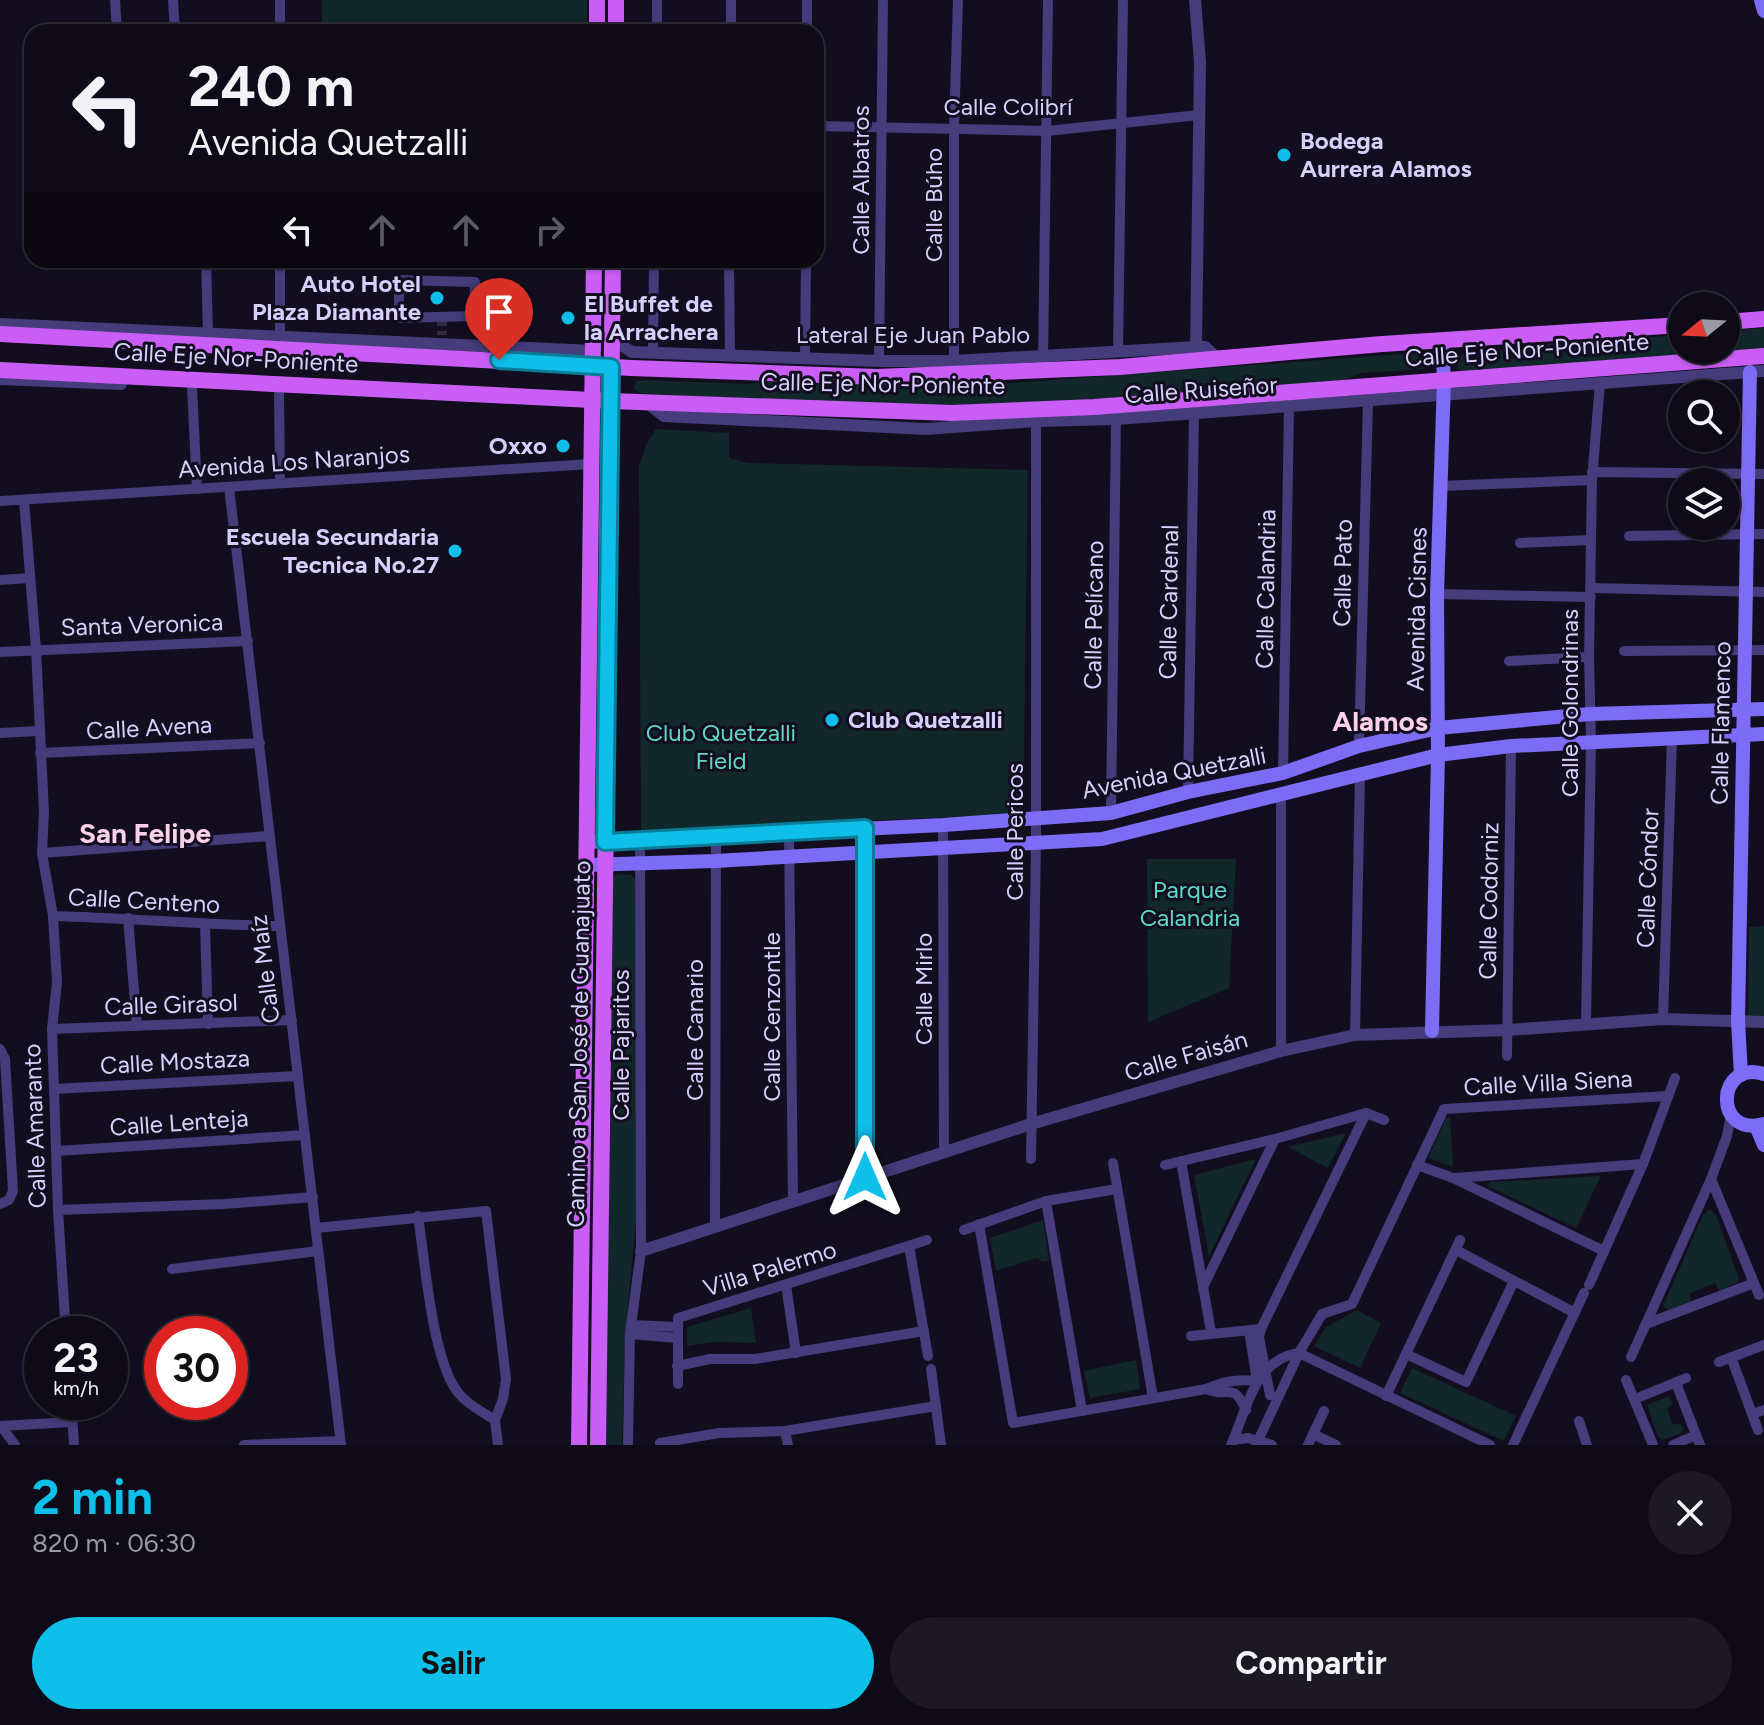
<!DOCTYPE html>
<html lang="es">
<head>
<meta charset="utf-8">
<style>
  body { margin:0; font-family:Figtree,sans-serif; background:#1c1824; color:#f1f3f6; height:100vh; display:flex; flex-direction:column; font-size:30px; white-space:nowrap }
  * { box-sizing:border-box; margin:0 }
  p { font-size:26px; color:#9b9aa1 }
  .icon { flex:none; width:44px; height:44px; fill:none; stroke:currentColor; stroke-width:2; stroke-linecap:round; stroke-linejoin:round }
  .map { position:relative; height:1445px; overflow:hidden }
  .details { display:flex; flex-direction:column; background:#0e0a17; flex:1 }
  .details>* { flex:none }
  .hud { position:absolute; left:24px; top:24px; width:800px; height:244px; border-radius:24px; box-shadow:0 2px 6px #0004,0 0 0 2px #2e2b36; background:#0e0a17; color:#f1f3f6; overflow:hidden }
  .needle { width:52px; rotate:252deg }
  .fabs { position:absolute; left:1668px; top:292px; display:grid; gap:16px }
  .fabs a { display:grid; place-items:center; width:72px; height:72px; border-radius:50%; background:#0e0a17; box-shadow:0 2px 6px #0004,0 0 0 2px #2e2b36; font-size:40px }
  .speed { position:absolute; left:24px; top:1316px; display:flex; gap:16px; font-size:40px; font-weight:700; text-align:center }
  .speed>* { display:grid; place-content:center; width:104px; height:104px; border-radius:50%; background:#0e0a17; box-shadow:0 2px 6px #0004,0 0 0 2px #2e2b36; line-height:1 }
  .speed small { font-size:20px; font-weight:400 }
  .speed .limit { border:12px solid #d22; background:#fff; color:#111 }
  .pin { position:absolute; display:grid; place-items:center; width:68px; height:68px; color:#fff; margin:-82px -34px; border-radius:50% 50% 50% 0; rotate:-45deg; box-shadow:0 0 8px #0007 }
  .pin .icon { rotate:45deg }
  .me { position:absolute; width:88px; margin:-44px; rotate:0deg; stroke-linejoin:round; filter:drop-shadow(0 0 6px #0008) }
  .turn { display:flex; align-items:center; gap:28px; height:168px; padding:0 32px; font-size:36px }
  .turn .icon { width:104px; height:104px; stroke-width:2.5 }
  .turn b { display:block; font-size:56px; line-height:68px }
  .lanes { display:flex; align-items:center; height:76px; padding:0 32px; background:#0003; justify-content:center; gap:40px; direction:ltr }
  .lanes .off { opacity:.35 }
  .round { display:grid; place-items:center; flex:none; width:84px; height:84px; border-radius:42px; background:#1c1824 }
  .headline { display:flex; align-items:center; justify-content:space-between; height:136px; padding:0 32px }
  h1 { font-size:48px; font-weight:700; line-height:60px; color:#0ebfe9 }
  .button { display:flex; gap:16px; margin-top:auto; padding:16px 32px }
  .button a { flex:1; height:92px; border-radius:48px; background:#0ebfe9; color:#111; font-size:32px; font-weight:700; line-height:92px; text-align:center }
  .button a+a { background:#1c1824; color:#f1f3f6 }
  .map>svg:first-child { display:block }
  .green { fill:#112729 }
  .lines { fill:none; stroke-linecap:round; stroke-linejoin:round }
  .minor-tunnel { stroke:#302b40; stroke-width:10; stroke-dasharray:10 5; stroke-linecap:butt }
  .minor { stroke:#443c7b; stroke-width:10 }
  .tertiary { stroke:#443c7b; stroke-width:12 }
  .secondary { stroke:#7c6cf6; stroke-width:14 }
  .primary { stroke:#ca5df5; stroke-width:16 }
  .route-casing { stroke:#097c97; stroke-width:20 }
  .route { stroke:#0ebfe9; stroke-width:14 }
  .poi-dot { fill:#0ebfe9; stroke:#120e1f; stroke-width:3 }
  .labels { text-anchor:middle; stroke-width:6; stroke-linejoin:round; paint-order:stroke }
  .street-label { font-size:24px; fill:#d8cffc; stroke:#120e1f }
  .poi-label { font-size:24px; font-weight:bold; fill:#d8cffc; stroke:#120e1f; text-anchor:start }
  .park-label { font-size:24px; fill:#60d7c4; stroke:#120e1f }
  .quarter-label { font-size:28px; font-weight:bold; fill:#fcd1e9; stroke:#120e1f }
</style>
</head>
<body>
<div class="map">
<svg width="1764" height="1445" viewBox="0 0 1764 1445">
  <rect width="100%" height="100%" fill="#120e1f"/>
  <g class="green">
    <rect x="322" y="0" width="265" height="32"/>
    <path d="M1764,328V350L1462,371L1458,369L1456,357L1463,354L1517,349L1529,345L1682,335V350H1726V331Z"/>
    <path d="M1428,352L1429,366L1425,369L1361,373L1344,380C1199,390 1053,406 907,407C818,407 729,398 640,393L634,388L636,381L643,380L749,384L778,380L971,386Z"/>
    <path d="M656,429L729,433V458L748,463L1028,470L1023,814L641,830L639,467L646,445Z"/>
    <path d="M1147,859H1236L1229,988L1148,1022Z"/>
    <path d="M618,874L631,875L637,881L636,1219L625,1342L622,1445H605L613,876Z"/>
    <path d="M1764,926V1018L1748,1017L1749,927Z"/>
    <path d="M1450,1117L1453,1167L1428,1158L1446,1119Z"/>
    <path d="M1346,1133L1328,1168L1288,1147Z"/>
    <path d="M1256,1159L1209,1256L1194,1175Z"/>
    <path d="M1601,1176L1576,1228L1488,1186L1490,1182Z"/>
    <path d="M1710,1209L1716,1215L1739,1279L1736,1283L1719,1291L1715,1283L1689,1294L1691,1302L1669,1310L1663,1306L1703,1215Z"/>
    <path d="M1043,1220L1049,1260L1043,1262L1036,1258L996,1271L990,1238Z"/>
    <path d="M751,1308L756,1343L714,1342L687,1346V1327Z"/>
    <path d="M1357,1310L1381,1323L1360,1368L1314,1346L1326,1327Z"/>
    <path d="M1136,1360L1140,1389L1090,1398L1084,1371Z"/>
    <path d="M1412,1368L1516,1416L1504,1441L1400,1393Z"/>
    <path d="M1669,1396L1673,1404L1667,1408L1673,1425L1680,1423L1683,1430L1680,1434L1662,1440L1658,1436L1647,1405Z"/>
  </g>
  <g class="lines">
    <path class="minor-tunnel" d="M442,316V335"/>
    <g class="minor">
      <path d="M115,0L117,32"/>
      <path d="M173,0L175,32"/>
      <path d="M280,32V0"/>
      <path d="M657,32V0"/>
      <path d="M731,32V0"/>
      <path d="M807,32V0"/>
      <path d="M816,126L1047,131L1199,115"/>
      <path d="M206,260L208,334"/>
      <path d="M280,260V342"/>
      <path d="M729,260L730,356"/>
      <path d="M399,280L475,282L474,316L399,318Z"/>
      <path d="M1118,352L1123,0"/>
      <path d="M653,353L654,260"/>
      <path d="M805,358L806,260"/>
      <path d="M879,361L883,0"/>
      <path d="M954,361V128L958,0"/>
      <path d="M1043,362L1048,0"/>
      <path d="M192,387L197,489"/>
      <path d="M279,392L280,482"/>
      <path d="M1592,472L1764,474"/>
      <path d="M1441,486L1592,480"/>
      <path d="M229,487L341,1445"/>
      <path d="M24,500L36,649L44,812L42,853L53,916L57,982L52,1029L58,1210L66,1334"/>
      <path d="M0,501L591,464"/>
      <path d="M1629,536L1764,534"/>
      <path d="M1520,543L1591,540"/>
      <path d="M0,580L30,578"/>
      <path d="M1592,588L1764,592"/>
      <path d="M1437,594L1591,597"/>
      <path d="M1624,651L1764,650"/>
      <path d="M0,652L248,641"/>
      <path d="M1509,661L1589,657"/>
      <path d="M0,733L38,731"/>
      <path d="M1359,746L1368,401"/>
      <path d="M40,753L260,743"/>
      <path d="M1283,773L1289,406"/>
      <path d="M1188,792L1194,413"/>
      <path d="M1281,794V1051"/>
      <path d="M1111,813L1116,419"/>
      <path d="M943,825L944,1153"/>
      <path d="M789,832L793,1201"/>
      <path d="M42,853L269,836"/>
      <path d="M53,916C129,918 204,925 280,926"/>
      <path d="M128,918L137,1026"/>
      <path d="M205,925L208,1024"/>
      <path d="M1663,1019L1672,738"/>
      <path d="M1586,1023L1591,741L1589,657L1592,480L1600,383"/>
      <path d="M52,1029L292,1020"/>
      <path d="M1355,1035L1360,773"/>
      <path d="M0,1049L5,1059L13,1191L9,1200L0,1204"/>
      <path d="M1507,1056L1511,746"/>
      <path d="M54,1089L298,1076"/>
      <path d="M57,1151L305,1135"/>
      <path d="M1031,1159L1036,841V416"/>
      <path d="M1181,1161L1211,1332"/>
      <path d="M1113,1163L1153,1398"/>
      <path d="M1165,1165L1275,1139L1366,1113L1384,1120"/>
      <path d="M1417,1165L1453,1178L1604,1251"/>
      <path d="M865,1177V828"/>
      <path d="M1455,1178L1643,1164"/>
      <path d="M1711,1179L1759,1295"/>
      <path d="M1046,1201L1082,1411"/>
      <path d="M58,1210L224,1204L313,1197"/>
      <path d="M418,1216C425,1260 432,1364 460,1395C470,1406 484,1413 495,1420"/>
      <path d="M979,1224L1013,1423L1206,1389C1221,1382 1240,1379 1257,1381"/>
      <path d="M715,1225L716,836"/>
      <path d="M316,1228L486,1211L506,1379L503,1399L495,1420L498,1445"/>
      <path d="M964,1230L1046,1201L1117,1189"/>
      <path d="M909,1246L928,1356"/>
      <path d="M1456,1250L1575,1313"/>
      <path d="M172,1269L318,1251"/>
      <path d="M786,1285L796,1353"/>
      <path d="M1589,1285L1643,1164L1675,1078"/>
      <path d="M1203,1287L1275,1139"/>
      <path d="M1646,1324L1754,1283"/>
      <path d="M631,1325L678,1327"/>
      <path d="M1249,1331L1257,1381"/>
      <path d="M630,1334L677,1338"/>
      <path d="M1191,1336L1261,1329"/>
      <path d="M1299,1353L1490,1445"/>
      <path d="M1406,1354L1466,1382L1514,1281"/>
      <path d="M1631,1357L1711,1179L1727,1136L1731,1115"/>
      <path d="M1731,1357L1758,1430"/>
      <path d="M1719,1362L1764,1345"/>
      <path d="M677,1366L710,1359H755L924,1331"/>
      <path d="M931,1369L941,1445"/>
      <path d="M1626,1380L1653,1445"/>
      <path d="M1676,1383L1700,1445"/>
      <path d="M678,1384V1318L927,1240"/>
      <path d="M1206,1389C1227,1399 1233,1380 1246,1410"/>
      <path d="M1270,1395L1259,1337L1261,1329L1366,1113"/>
      <path d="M1386,1396L1460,1240"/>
      <path d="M1635,1399L1686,1378"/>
      <path d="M71,1402L74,1445"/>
      <path d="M1752,1414L1764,1410"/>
      <path d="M1579,1421L1587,1445"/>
      <path d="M0,1426L72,1422"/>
      <path d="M1,1426L15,1445"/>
      <path d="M785,1431L788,1445"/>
      <path d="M1313,1434L1336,1445"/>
      <path d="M1233,1440L1248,1438L1272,1445"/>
      <path d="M660,1443L719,1433L785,1431L936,1406"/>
      <path d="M244,1445L340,1441"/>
      <path d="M628,1445L630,1334L641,1251L640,840"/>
      <path d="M1231,1445C1247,1410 1254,1359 1299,1353"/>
      <path d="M1256,1445L1299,1353L1322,1314L1352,1304L1444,1109L1668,1096"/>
      <path d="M1308,1445L1324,1411"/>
      <path d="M1513,1445L1584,1293"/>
      <path d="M1673,1445L1696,1435"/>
    </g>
    <g class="tertiary">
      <path d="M1195,0L1200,62L1196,347"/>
      <path d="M0,324L593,351"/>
      <path d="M612,331L621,345L632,352L879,361H954L1196,347H1205L1219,360"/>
      <path d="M0,379L121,384"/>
      <path d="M646,402L664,416L926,429L1036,421L1116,419L1764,371"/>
      <path d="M641,1251L1031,1124L1281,1051L1355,1035L1508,1030L1663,1019L1764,1022"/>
    </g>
    <g class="secondary">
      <path d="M1761,0L1764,11"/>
      <path d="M587,842L943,825L1111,813L1188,792L1283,773L1359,746L1438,728L1590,714L1764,709"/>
      <path d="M586,865L715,861L1102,839L1438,755L1511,746L1764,734"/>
      <path d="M1432,1031L1438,755L1437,594L1444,380L1442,340"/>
      <path d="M1764,1074C1716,1059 1713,1138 1764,1124"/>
      <path d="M1741,1075L1738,1021L1750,372"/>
      <path d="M1756,1126L1764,1145"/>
    </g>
    <g class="primary">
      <path d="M597,32V0"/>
      <path d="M616,32V0"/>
      <path d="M1726,322L1764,319"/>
      <path d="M0,334L631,368L877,377L1120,367L1382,344L1682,325"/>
      <path d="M0,370L611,401L952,413L1094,407L1764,356"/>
      <path d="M579,1445L594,260"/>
      <path d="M598,1445L613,260"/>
    </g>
  </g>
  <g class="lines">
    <defs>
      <path id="route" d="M499,360L611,367L605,842L865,828V1177"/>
    </defs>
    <use href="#route" class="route-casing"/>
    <use href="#route" class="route"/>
  </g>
  <g class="poi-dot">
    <circle cx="1284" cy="155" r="8"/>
    <circle cx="437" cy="298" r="8"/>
    <circle cx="568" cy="318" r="8"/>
    <circle cx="563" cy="446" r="8"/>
    <circle cx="455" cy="551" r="8"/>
    <circle cx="832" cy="720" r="8"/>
  </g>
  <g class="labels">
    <g class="street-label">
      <text x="1008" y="115">Calle Colibrí</text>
      <text transform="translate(861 180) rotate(-90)" y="8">Calle Albatros</text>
      <text transform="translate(934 205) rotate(-90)" y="8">Calle Búho</text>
      <text x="913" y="343">Lateral Eje Juan Pablo</text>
      <text transform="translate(1527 350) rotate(-4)" y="8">Calle Eje Nor-Poniente</text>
      <text transform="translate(236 358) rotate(3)" y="8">Calle Eje Nor-Poniente</text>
      <text transform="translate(883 384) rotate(1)" y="8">Calle Eje Nor-Poniente</text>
      <text transform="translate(1201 390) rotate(-4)" y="8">Calle Ruiseñor</text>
      <text transform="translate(294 462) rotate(-4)" y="8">Avenida Los Naranjos</text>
      <text transform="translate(1343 573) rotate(-89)" y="8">Calle Pato</text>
      <text transform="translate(1266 589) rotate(-89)" y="8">Calle Calandria</text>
      <text transform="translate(1169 602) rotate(-89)" y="8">Calle Cardenal</text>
      <text transform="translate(1417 609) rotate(-89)" y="8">Avenida Cisnes</text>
      <text transform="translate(1094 615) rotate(-89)" y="8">Calle Pelícano</text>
      <text transform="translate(142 625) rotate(-2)" y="8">Santa Veronica</text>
      <text transform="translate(1570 703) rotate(-90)" y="8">Calle Golondrinas</text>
      <text transform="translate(1721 723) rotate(-89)" y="8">Calle Flamenco</text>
      <text transform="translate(149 728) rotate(-3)" y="8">Calle Avena</text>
      <text transform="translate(1174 773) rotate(-11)" y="8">Avenida Quetzalli</text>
      <text transform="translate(1015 832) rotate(-90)" y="8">Calle Pericos</text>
      <text transform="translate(1648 878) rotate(-88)" y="8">Calle Cóndor</text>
      <text transform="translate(144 901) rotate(3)" y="8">Calle Centeno</text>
      <text transform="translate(1489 901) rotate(-89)" y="8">Calle Codorniz</text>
      <text transform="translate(265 969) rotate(-97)" y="8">Calle Maíz</text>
      <text transform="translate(924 989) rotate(-90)" y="8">Calle Mirlo</text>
      <text transform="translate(171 1005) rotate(-2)" y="8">Calle Girasol</text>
      <text transform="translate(772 1017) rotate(-90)" y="8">Calle Cenzontle</text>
      <text transform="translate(695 1030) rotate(-90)" y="8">Calle Canario</text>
      <text transform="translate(579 1044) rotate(-89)" y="8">Camino a San José de Guanajuato</text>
      <text transform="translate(621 1045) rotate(-90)" y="8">Calle Pajaritos</text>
      <text transform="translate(1186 1056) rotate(-16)" y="8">Calle Faisán</text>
      <text transform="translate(175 1062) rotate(-3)" y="8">Calle Mostaza</text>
      <text transform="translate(1548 1083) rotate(-3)" y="8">Calle Villa Siena</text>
      <text transform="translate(179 1123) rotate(-4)" y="8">Calle Lenteja</text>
      <text transform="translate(35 1126) rotate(-92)" y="8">Calle Amaranto</text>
      <text transform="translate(770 1269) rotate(-17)" y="8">Villa Palermo</text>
    </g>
    <g class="poi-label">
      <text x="1300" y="149">Bodega<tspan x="1300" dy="28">Aurrera Alamos</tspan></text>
      <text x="421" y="292" text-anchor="end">Auto Hotel<tspan x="421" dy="28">Plaza Diamante</tspan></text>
      <text x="584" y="312">El Buffet de<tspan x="584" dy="28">la Arrachera</tspan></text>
      <text x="547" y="454" text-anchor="end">Oxxo</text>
      <text x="439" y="545" text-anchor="end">Escuela Secundaria<tspan x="439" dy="28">Tecnica No.27</tspan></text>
      <text x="848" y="728">Club Quetzalli</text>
    </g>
    <g class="park-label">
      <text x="721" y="741">Club Quetzalli<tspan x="721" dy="28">Field</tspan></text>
      <text x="1190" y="898">Parque<tspan x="1190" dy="28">Calandria</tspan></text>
    </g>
    <g class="quarter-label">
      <text x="1380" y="731">Alamos</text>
      <text x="145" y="843">San Felipe</text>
    </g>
  </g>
</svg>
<div class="fabs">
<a><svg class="needle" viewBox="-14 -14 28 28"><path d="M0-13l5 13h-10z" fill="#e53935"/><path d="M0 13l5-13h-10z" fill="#9b9aa1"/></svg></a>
<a><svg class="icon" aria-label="search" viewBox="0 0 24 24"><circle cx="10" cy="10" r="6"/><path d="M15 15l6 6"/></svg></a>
<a><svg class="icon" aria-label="layers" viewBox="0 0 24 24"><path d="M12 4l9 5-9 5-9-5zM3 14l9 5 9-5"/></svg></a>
</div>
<div class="speed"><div>23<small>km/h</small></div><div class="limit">30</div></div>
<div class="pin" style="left:499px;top:360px;background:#d93025"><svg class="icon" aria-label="arrive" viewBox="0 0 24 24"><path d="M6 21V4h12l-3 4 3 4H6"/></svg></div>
<svg class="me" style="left:865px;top:1177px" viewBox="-20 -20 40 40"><path d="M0-17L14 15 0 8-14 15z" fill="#0ebfe9" stroke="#fff" stroke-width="4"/></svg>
<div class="hud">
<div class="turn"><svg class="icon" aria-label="left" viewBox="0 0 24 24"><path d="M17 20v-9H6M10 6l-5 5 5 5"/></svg><div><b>240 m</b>Avenida Quetzalli</div></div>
<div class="lanes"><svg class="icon" aria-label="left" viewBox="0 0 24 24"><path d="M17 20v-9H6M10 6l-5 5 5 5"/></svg><svg class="icon off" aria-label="ahead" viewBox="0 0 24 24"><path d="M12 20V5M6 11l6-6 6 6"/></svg><svg class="icon off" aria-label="ahead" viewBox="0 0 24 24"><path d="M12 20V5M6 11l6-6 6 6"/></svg><svg class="icon off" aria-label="right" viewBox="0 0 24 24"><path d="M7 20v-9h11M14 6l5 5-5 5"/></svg></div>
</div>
</div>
<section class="details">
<div class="headline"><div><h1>2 min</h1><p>820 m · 06:30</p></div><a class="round"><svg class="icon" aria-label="close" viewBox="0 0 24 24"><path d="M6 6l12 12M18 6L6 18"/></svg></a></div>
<div class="button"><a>Salir</a><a>Compartir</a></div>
</section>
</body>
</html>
